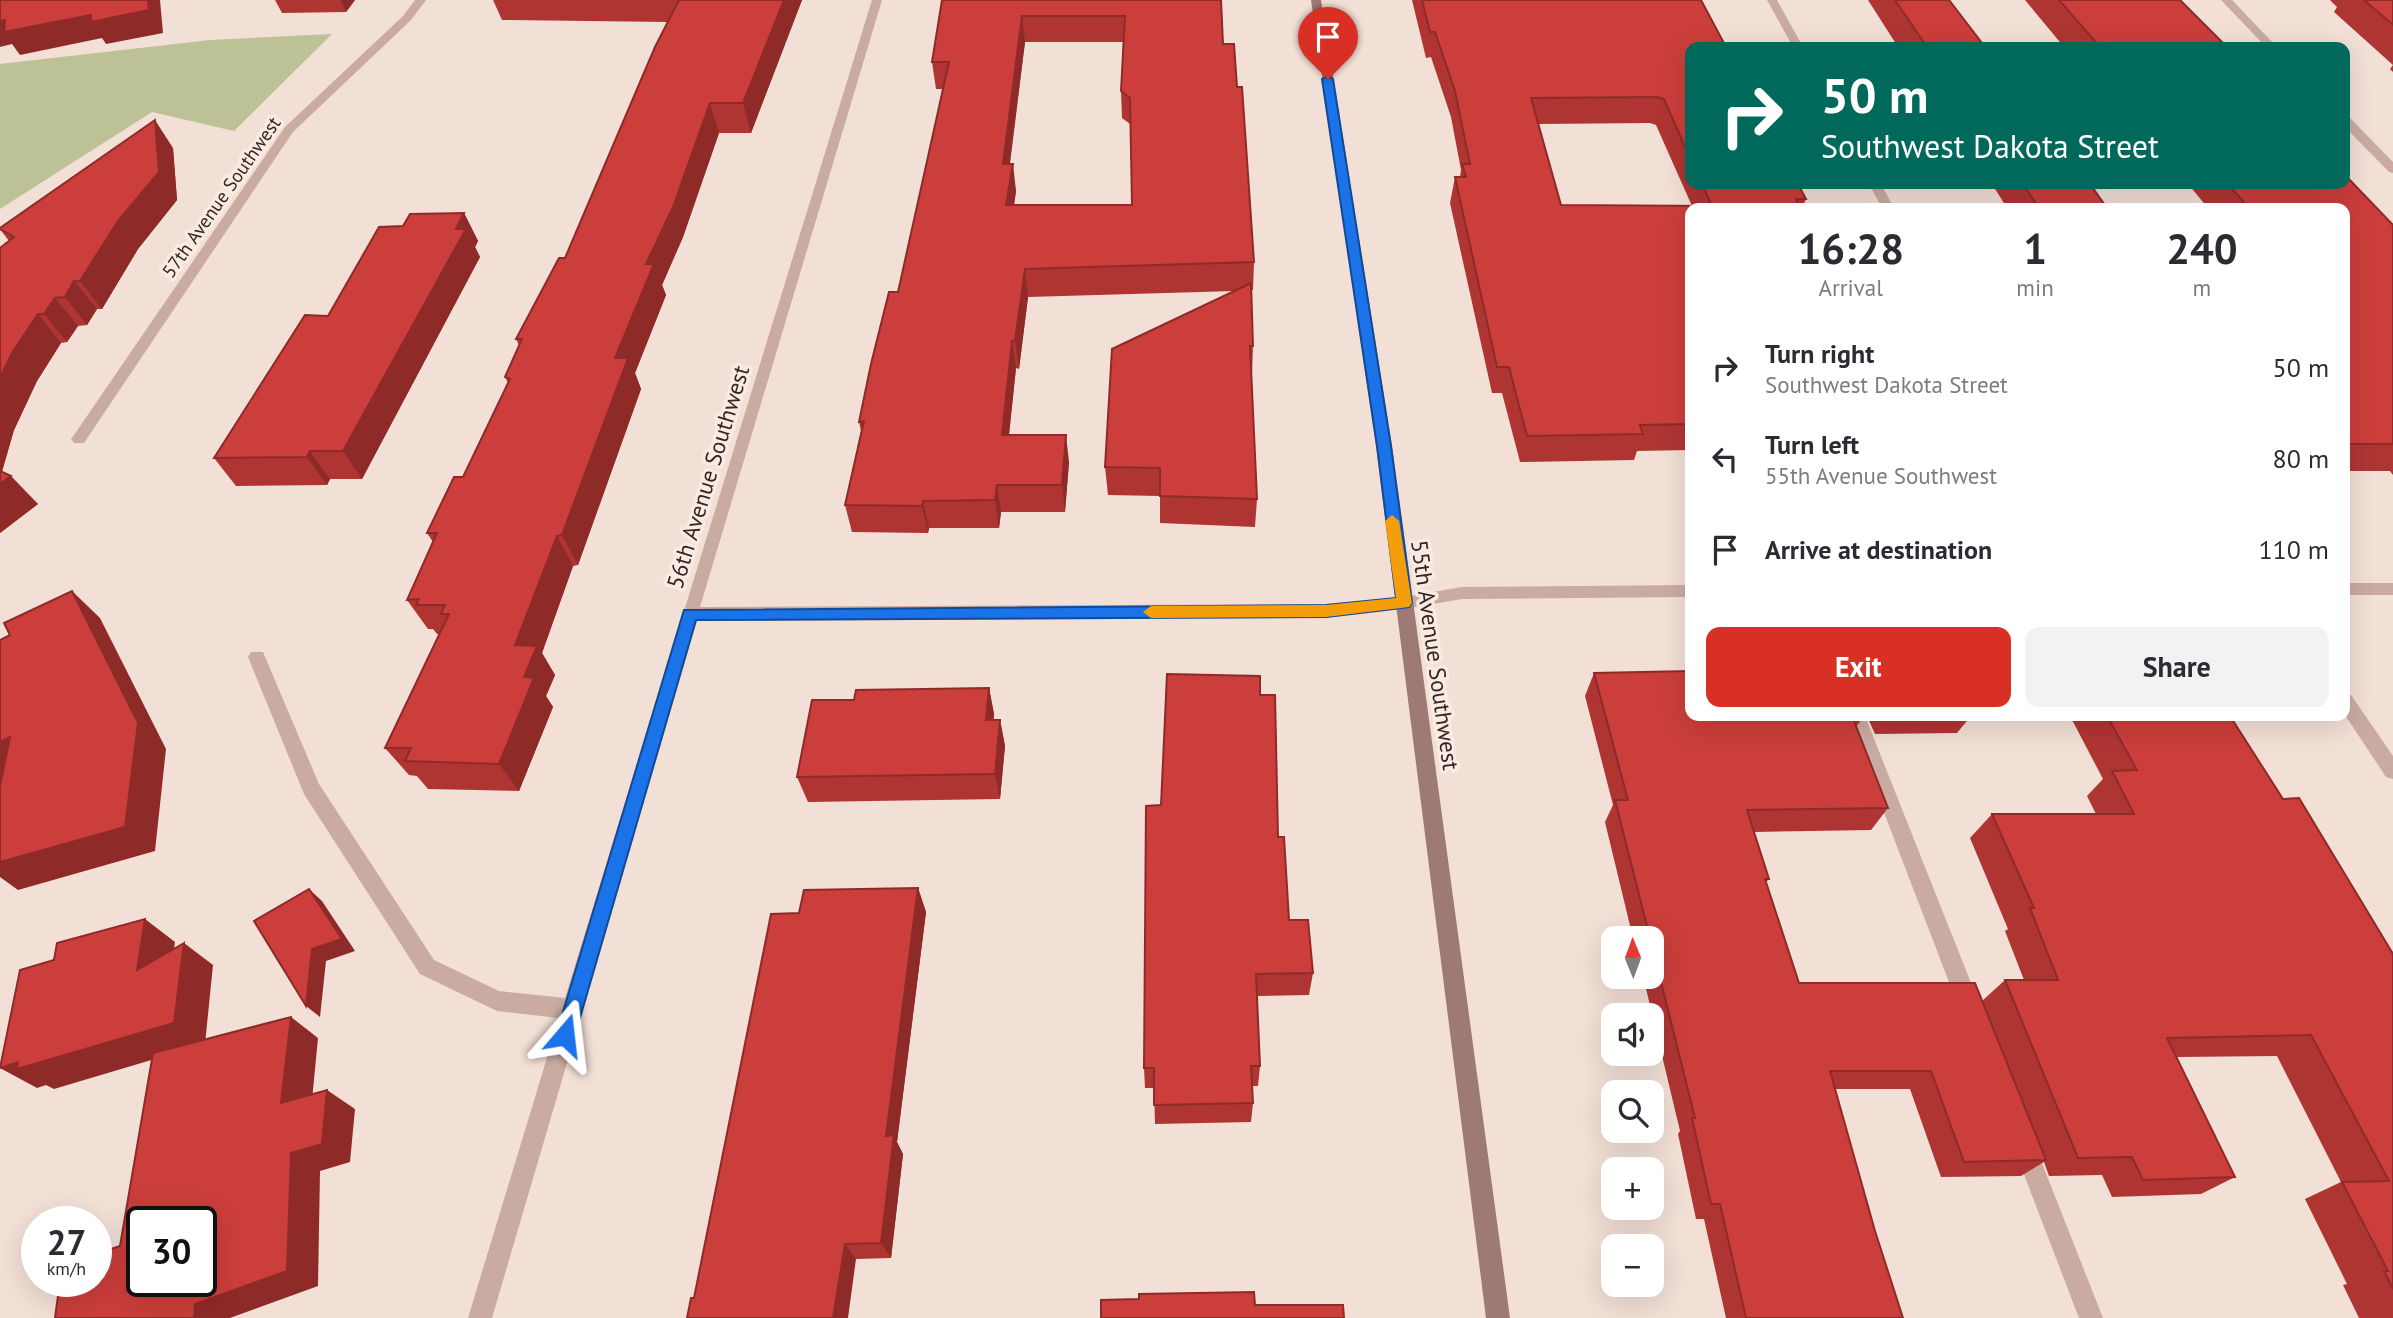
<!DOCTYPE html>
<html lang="en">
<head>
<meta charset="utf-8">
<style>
  body { margin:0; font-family:"PT Sans",sans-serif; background:#f2f2f3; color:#2b2b33; height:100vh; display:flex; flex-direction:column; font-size:26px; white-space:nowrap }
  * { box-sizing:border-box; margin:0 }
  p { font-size:23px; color:#7c7c81 }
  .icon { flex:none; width:38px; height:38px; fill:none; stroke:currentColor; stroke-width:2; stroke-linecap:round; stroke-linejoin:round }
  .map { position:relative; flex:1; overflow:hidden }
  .details { position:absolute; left:1685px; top:203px; width:665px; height:518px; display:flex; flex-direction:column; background:#fff; border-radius:14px; box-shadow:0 7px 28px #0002 }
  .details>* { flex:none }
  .banner { position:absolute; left:1685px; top:42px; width:665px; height:147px; border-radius:14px; box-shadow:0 7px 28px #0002; background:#00695c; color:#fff; overflow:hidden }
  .needle { width:46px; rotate:359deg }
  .buttons { position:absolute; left:1601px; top:926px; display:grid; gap:14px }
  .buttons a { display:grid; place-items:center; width:63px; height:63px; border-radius:14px; background:#fff; box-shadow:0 7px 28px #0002; font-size:35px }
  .speed { position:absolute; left:21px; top:1206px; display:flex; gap:14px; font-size:35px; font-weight:700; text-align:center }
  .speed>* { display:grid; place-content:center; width:91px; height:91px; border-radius:50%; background:#fff; box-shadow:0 7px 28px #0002; line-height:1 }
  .speed small { font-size:18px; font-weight:400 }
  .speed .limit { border:4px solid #111; border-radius:10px; background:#fff; color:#111 }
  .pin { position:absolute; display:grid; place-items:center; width:60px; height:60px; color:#fff; margin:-72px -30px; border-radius:50% 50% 50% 0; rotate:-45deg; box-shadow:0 0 7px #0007 }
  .pin .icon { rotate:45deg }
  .me { position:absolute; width:77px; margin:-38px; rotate:17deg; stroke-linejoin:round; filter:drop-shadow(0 0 5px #0008) }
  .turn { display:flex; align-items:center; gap:24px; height:147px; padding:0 21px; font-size:32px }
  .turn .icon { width:91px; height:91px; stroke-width:2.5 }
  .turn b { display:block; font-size:49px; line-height:60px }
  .eta { display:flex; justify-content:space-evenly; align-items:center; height:119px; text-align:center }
  .eta b { font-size:42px; font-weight:700; line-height:49px }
  .cta { display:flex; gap:14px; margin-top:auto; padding:14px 21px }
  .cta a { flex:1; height:80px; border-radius:14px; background:#d93025; color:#fff; font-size:28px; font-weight:700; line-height:80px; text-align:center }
  .cta a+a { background:#f2f2f3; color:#2b2b33 }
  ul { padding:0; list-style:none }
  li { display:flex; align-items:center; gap:21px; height:91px; padding:0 21px }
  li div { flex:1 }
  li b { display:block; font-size:26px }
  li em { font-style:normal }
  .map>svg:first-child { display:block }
  .green { fill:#bcc196 }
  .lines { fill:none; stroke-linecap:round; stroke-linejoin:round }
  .lane { fill:#caaba2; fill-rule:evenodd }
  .street { fill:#caaba2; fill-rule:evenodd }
  .secondary { fill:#9d7a74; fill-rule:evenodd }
  .wall { fill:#af3533; fill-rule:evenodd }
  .shaded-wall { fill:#8e2b29 }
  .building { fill:#cb3e3b; stroke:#8e2b29; stroke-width:2; fill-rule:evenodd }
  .route { fill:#1a73e8; stroke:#114b97; stroke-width:2 }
  .slow { fill:#f59e0b }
  .labels { text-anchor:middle; stroke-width:7; stroke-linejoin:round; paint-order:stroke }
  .far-street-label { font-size:19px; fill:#342625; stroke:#f9eae2 }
  .street-label { font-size:23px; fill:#342625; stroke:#f9eae2 }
</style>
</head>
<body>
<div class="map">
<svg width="2393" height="1318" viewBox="0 0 2393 1318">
  <rect width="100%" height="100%" fill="#f2dfd6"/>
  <path class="green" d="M332,34L234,131L152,112L0,209V64L210,40Z"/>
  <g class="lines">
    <g class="lane">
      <path d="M1847,716H1865L1979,1003L1975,1010L1968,1013L1961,1010L1957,1003Z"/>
      <path d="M2024,1135L2032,1138L2103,1318H2079L2013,1146L2016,1138Z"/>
    </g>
    <g class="street">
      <path d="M415,0H426L411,20L293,132L84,443H74L71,439L74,435L285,127L403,16Z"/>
      <path d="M872,0H882L700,607L1326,604L1404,597L1462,587L1690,585V597L1462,599L1404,609L1326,618L697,621L492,1318H468L559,1018L497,1011L420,974L304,794L248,657L251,652H263L319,784L434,960L499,991L565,998Z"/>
      <path d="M1767,0H1777L1803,47H1793Z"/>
      <path d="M2221,0H2232L2277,47H2266Z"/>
      <path d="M2345,116L2349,117L2393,162V173L2389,172L2345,127Z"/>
      <path d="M1869,184H1881L1894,208H1882Z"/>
      <rect x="2345" y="583" width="48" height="12"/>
      <path d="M2345,693L2351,695L2393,756V779L2386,777L2345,715Z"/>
    </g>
    <path class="secondary" d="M1311,0H1321L1392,446L1510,1318H1486L1376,446Z"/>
  </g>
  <g class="wall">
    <path d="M275,0H355L346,12L282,13Z"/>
    <path d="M493,0H802L751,133H719L683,237L662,285L666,295L635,373L641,389L578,565L573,566L542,653L555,675L546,696L553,707L519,791L428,789L417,776L409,775L385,748L440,634H437L433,629H428L407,600L433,542L427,533L463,477L508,383L505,377L519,345L516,339L565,258L668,22L502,20Z"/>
    <path d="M942,0H1221L1223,44L1237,87L1254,262L1253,290H1251L1253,346L1252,374H1251L1257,499L1255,527L1160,523V496L1108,495L1105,467L1235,291L1028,297L1019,369L1016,368L1009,435L1069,462L1065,512H1001L999,528H929L928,533L852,532L845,505L861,431L859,422L898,292L943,89H936L932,62ZM1025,42H1123L1121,91L1122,118L1130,124L1132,205H1014L1016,191L1010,164Z"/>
    <path d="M1412,0H1701L1690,47V184H1798L1806,199L1802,208H1690V450L1637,451L1634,460L1520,462L1502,393H1492L1450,203L1455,177H1460L1461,170L1451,117L1431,57L1426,58ZM1650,123L1656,125L1692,206L1561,205L1538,124Z"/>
    <path d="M1868,0H1949L1985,47H1898Z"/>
    <path d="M2025,0H2180L2227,47H2064Z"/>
    <path d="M2330,0H2393V72L2390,69L2393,65L2334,12L2337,7Z"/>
    <path d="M173,148L177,200L138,249L102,309H97L87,325L78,326L67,342L61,343L37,381L14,430L2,472L38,504L0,533V248L9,241L0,229Z"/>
    <path d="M1992,184H2090L2107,208H2007Z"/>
    <path d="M2188,184H2345L2393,225V475L2390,471H2345V208H2208Z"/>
    <path d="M464,213L478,241L475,247L480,257L362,479H330L327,485L236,486L214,458L328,316L403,226Z"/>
    <path d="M1594,673L1690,716H1864L1856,727L1888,808L1871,830L1754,832L1769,879L1766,882L1799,983L1982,1001L2005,980H2024L2005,931L2008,929L1970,838L1992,814H2096L2087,796L2103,779L2070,716H2230L2283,799L2393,954V1318H2359L2343,1285L2347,1284L2305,1199L2341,1182L2277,1056L2176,1057L2235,1177L2201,1194L2112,1197L2102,1175L2049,1176L2044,1162L2021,1176L1941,1177L1910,1089H1835L1875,1231L1903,1318H1726L1704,1219H1696L1678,1134L1680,1131L1643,976H1652V938H1633L1605,822L1613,805L1585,696Z"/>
    <path d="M989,688L994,714L993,720H1000L1005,746L1000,799L808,802L797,777L854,700Z"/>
    <path d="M1260,695L1289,920L1313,973L1309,995L1257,996L1260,1066L1258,1086H1252L1253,1103L1251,1122L1155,1124L1154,1088H1145L1144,1068L1161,805Z"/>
    <path d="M1867,716H1971L1957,733L1875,734Z"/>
    <path d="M918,888L926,912L897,1142L903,1154L891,1258L856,1259L694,1298L799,913Z"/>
  </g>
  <g class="shaded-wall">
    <path d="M148,0H160L163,33L106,44L102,38L20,55L12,44L0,47V21Z"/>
    <path d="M340,0H355L346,12Z"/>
    <path d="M784,0H802L751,133L743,103Z"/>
    <path d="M1022,16L1025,42L1006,191L1003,164Z"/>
    <path d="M710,103L719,133L683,237L662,285L666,295L635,373L641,389L578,565L562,535L615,358L646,264Z"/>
    <path d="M155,120L173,148L177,200L138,249L102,309L80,281Z"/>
    <path d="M1013,164L1016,191L1010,232L1006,205Z"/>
    <path d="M464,213L478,241L475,247L480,257L362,479L343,451Z"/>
    <path d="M1025,269L1028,297L1019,369L1015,341Z"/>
    <path d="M74,281L97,309L87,325L65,297Z"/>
    <path d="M55,298L78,326L67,342L44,314Z"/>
    <path d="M38,314L61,343L37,381L14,430L0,477V378L12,353Z"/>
    <path d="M1012,341L1016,368L1006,462L1002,435Z"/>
    <path d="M1066,435L1069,462L1065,512L1062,485Z"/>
    <path d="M310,451L330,479L327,485L307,457Z"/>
    <path d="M11,476L38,504L0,533V484Z"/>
    <path d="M997,485L1001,512L999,528L995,500Z"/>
    <path d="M923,501L929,528L928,533L922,506Z"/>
    <path d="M557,536L573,566L542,653L555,675L546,696L553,707L519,791L499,764L524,677L515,645Z"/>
    <path d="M72,591L100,618L166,749L155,851L18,890L0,877V862Z"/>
    <path d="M989,688L994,714L991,746L986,720Z"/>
    <path d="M1000,720L1005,746L1000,799L995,774Z"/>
    <path d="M10,737L0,784V742Z"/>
    <path d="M918,888L926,912L897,1142L903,1154L891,1258L881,1243L886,1136Z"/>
    <path d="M309,889L322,901L355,951L326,961L320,1017L306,1006Z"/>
    <path d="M145,919L175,942L168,991L137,970Z"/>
    <path d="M184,943L213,965L205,1044L54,1089L46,1085L37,1088L0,1068Z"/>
    <path d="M291,1017L318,1038L310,1121L281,1103Z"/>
    <path d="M327,1090L355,1109L350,1162L320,1171L318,1286L230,1318H194L195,1304L291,1153Z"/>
    <path d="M845,1244L856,1259L848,1318H833Z"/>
  </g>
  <g class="building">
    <path d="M0,0H148L149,10L91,22V15L4,32L5,20L0,21Z"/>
    <path d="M679,0H784L743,103H710L673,207L646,264H654L615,358H628L562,535L557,536L515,645L537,646L524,677L534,678L499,764L405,761L411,748H385L449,614H441L445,605H416L419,599L407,600L437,533H427L454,477H463L510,379L505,377L522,339H516L559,258H565L655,47Z"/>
    <path d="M942,0H1221L1223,44H1234L1237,87H1242L1254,262L1025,269L1015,341H1012L1002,435H1066L1062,485H997L995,500L923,501L922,506L845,505L864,421L859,422L871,364L889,292H898L949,62H932ZM1022,16H1125L1121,91L1130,98L1132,205H1006L1013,164H1003Z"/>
    <path d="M1422,0H1701L1726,47H1690V158L1664,99L1657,97L1531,98L1561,205L1712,206L1702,184H1798L1806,199H1796L1800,208H1690V424L1640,425L1643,434L1527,436L1509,367H1497L1455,177H1466L1462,164H1470L1455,91L1435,32H1430Z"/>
    <path d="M1895,0H1949L1985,47H1927Z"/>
    <path d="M2059,0H2180L2227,47H2100Z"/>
    <path d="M2364,0H2393V25Z"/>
    <path d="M155,120L159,172L118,221L80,281H74L65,297L55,298L44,314H38L12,353L0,378V248L14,237L0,229V228Z"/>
    <path d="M2345,175L2393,225V444H2345V208H2249L2228,184H2345Z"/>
    <path d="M2023,184H2090L2107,208H2039Z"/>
    <path d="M464,213L456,229H466L343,451H310L307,457L214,458L305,315L328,316L379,227L403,226L410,214Z"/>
    <path d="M1251,283L1253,346H1250L1257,499L1160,496V468L1105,467L1112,349Z"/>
    <path d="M0,471L11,476L0,484Z"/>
    <path d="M72,591L138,723L125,827L0,862V786L10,737L0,742V640L10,635L4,623Z"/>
    <path d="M1690,671V716H1852L1888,808L1747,810L1769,879H1765L1799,983H1975L2046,1160L1964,1162L1931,1071H1830L1875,1231L1903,1318H1746L1720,1204H1711L1692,1118H1695L1652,946V938H1650L1615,800H1628L1594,673Z"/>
    <path d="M1167,674L1260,676V695H1275L1278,837H1284L1289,920H1308L1313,973L1256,974L1260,1066H1251L1253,1103L1154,1105V1068H1144L1146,806L1161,805Z"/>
    <path d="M989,688L986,720H1000L995,774L797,777L812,700H854L856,690Z"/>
    <path d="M2107,716H2230L2283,799L2299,798L2393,954V1289L2384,1271H2388L2342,1182L2389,1181L2311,1035L2167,1038L2235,1177L2143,1180L2132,1157L2078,1158L2005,980H2058L2030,908H2034L1992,814H2134L2112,771L2137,770Z"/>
    <path d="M918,888L886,1136L894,1135L881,1243L845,1244L833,1318H687L691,1298H694L771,914L799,913L804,890Z"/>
    <path d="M309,889L342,939L312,949L306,1006L254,921Z"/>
    <path d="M145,919L137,970L184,943L174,1023L17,1069L18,1062L0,1068L20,970L54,960L57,943Z"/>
    <path d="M291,1017L281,1103L327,1090L322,1144L291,1153L287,1271L195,1304L194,1318H55L60,1281H96V1254L120,1246L153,1053ZM142,1222H201V1281H142Z"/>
    <path d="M1254,1292L1255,1305H1343L1344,1318H1101V1300L1139,1299V1294Z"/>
  </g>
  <path class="route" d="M1328,76L1333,79L1391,446L1412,603L1409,607L1326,617L696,620L575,1035L572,1042L565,1044L559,1042L556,1035L684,610L1326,605L1396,598L1377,446L1322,79Z"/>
  <path class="slow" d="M1392,515L1399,521L1412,603L1409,607L1326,617L1151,618L1143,612L1151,606L1326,605L1396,598L1385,521Z"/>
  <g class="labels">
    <g class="far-street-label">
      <text transform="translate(221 197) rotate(-55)" y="7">57th Avenue Southwest</text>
    </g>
    <g class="street-label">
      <text transform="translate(708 477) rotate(-73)" y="8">56th Avenue Southwest</text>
      <text transform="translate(1435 655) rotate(82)" y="8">55th Avenue Southwest</text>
    </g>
  </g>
</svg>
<div class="buttons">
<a><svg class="needle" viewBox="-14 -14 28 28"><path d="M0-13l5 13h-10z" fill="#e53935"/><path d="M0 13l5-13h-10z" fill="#7c7c81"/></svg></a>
<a><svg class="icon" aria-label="sound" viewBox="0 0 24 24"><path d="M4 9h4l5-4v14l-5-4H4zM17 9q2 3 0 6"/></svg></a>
<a><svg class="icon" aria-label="search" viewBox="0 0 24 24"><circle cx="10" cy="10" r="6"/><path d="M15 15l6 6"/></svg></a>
<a>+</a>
<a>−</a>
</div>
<div class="speed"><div>27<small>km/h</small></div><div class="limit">30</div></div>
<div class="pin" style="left:1328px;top:79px;background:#d93025"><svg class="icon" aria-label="arrive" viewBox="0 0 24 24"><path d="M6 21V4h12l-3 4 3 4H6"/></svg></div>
<svg class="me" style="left:565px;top:1035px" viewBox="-20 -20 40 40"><path d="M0-17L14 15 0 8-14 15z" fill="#1a73e8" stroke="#fff" stroke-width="4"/></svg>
<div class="banner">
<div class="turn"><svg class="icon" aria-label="right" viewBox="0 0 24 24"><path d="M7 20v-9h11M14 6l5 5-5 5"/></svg><div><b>50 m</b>Southwest Dakota Street</div></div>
</div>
<section class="details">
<div class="eta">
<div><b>16:28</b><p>Arrival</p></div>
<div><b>1</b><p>min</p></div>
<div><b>240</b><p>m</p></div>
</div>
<ul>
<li><svg class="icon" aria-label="right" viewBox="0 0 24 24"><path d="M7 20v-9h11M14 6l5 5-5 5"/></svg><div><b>Turn right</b><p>Southwest Dakota Street</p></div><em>50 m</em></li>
<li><svg class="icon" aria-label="left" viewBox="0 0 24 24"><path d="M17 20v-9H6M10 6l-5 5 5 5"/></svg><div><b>Turn left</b><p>55th Avenue Southwest</p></div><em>80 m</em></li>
<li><svg class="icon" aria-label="arrive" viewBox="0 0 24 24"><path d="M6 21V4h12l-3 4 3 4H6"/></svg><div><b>Arrive at destination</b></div><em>110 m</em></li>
</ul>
<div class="cta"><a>Exit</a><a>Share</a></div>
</section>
</div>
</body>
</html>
